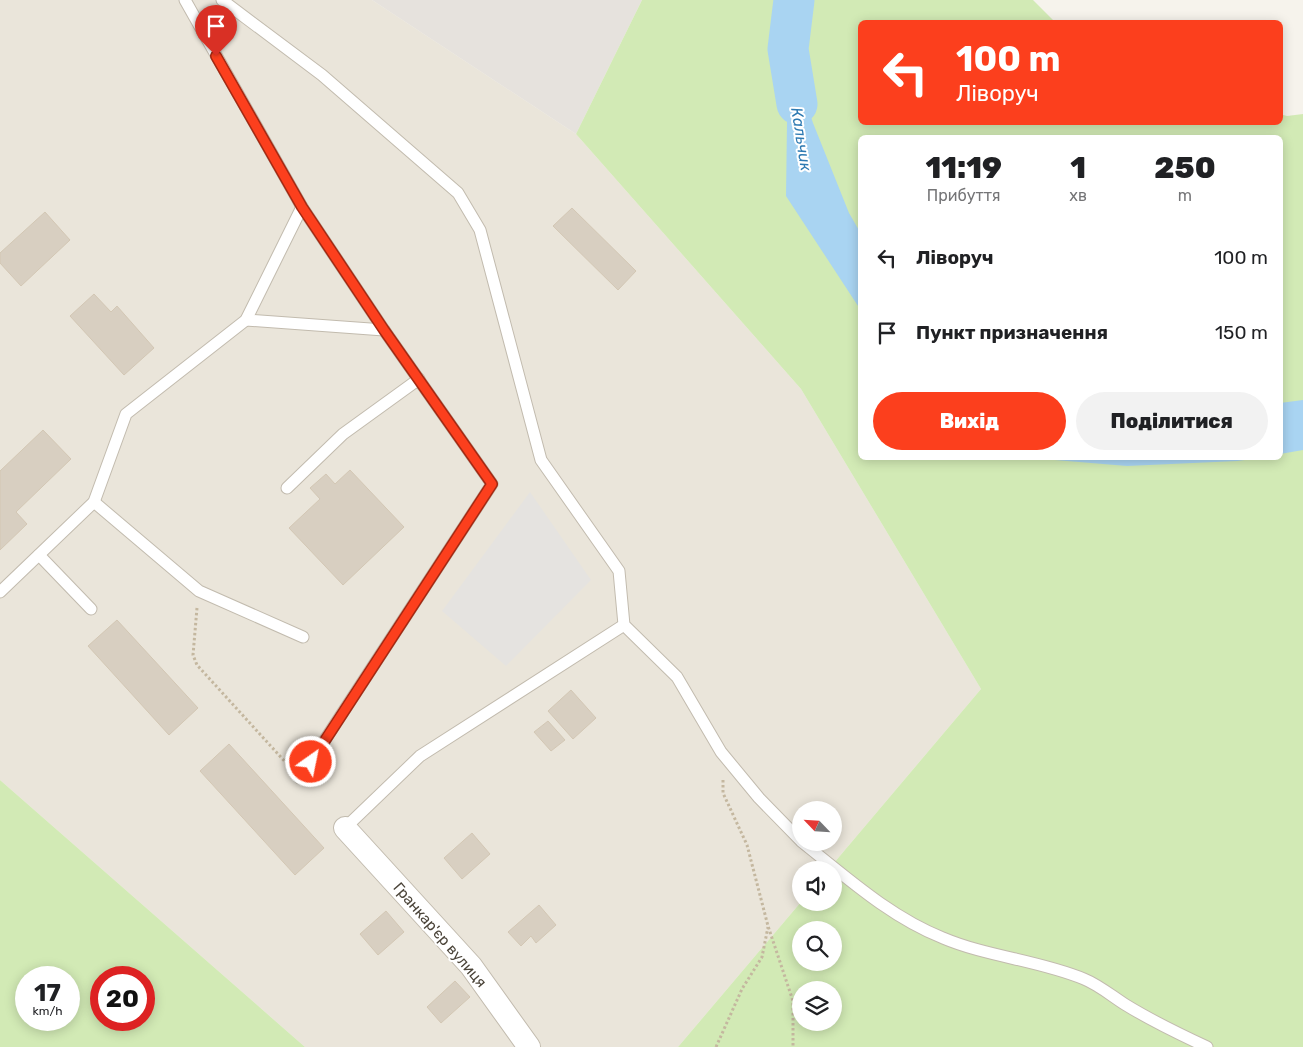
<!DOCTYPE html>
<html lang="uk">
<head>
<meta charset="utf-8">
<style>
  body { margin:0; font-family:Rubik,sans-serif; background:#f2f2f2; color:#202124; height:100vh; display:flex; flex-direction:column; font-size:19px; white-space:nowrap }
  * { box-sizing:border-box; margin:0 }
  p { font-size:16px; color:#757577 }
  .icon { flex:none; width:28px; height:28px; fill:none; stroke:currentColor; stroke-width:2; stroke-linecap:round; stroke-linejoin:round }
  .map { position:relative; flex:1; overflow:hidden }
  .side { position:absolute; left:858px; top:135px; width:425px; height:325px; display:flex; flex-direction:column; background:#fff; border-radius:8px; box-shadow:0 2px 12px #0003 }
  .side>* { flex:none }
  .guide { position:absolute; left:858px; top:20px; width:425px; height:105px; border-radius:8px; box-shadow:0 2px 12px #0003; background:#fc3f1d; color:#fff; overflow:hidden }
  .needle { width:32px; rotate:295deg }
  .buttons { position:absolute; left:792px; top:801px; display:grid; gap:10px }
  .buttons a { display:grid; place-items:center; width:50px; height:50px; border-radius:50%; background:#fff; box-shadow:0 2px 12px #0003; font-size:25px }
  .speed { position:absolute; left:15px; top:966px; display:flex; gap:10px; font-size:25px; font-weight:700; text-align:center }
  .speed>* { display:grid; place-content:center; width:65px; height:65px; border-radius:50%; background:#fff; box-shadow:0 2px 12px #0003; line-height:1 }
  .speed small { font-size:12px; font-weight:400 }
  .speed .limit { border:8px solid #d22; background:#fff; color:#111 }
  .pin { position:absolute; display:grid; place-items:center; width:42px; height:42px; color:#fff; margin:-51px -21px; border-radius:50% 50% 50% 0; rotate:-45deg; box-shadow:0 0 5px #0007 }
  .pin .icon { rotate:45deg }
  .me { position:absolute; width:55px; margin:-28px; rotate:33deg; stroke-linejoin:round; filter:drop-shadow(0 0 4px #0008) }
  .turn { display:flex; align-items:center; gap:18px; height:105px; padding:0 15px; font-size:22px }
  .turn .icon { width:65px; height:65px; stroke-width:2.5 }
  .turn b { display:block; font-size:35px; line-height:42px }
  .eta { display:flex; justify-content:space-evenly; align-items:center; height:85px; text-align:center }
  .eta b { font-size:30px; font-weight:800; line-height:35px }
  .primary-button { display:flex; gap:10px; margin-top:auto; padding:10px 15px }
  .primary-button a { flex:1; height:58px; border-radius:30px; background:#fc3f1d; color:#fff; font-size:20px; font-weight:800; line-height:58px; text-align:center }
  .primary-button a+a { background:#f2f2f2; color:#202124 }
  ul { padding:0; list-style:none }
  li { display:flex; align-items:center; gap:15px; height:75px; padding:0 15px }
  li div { flex:1 }
  li b { display:block; font-size:19px }
  li em { font-style:normal }
  .map>svg:first-child { display:block }
  .residential { fill:#eae5da; fill-rule:evenodd }
  .industrial { fill:#e6e2dd }
  .green { fill:#d2eab5; fill-rule:evenodd }
  .parking { fill:#e5e3e0 }
  .water { fill:#a9d4f2 }
  .lines { fill:none; stroke-linecap:round; stroke-linejoin:round }
  .river { stroke:#a9d4f2; stroke-width:41 }
  .building { fill:#d8cfc1; stroke:#d3c7b4 }
  .service-casing { stroke:#c2bbae; stroke-width:13 }
  .minor-casing { stroke:#c2bbae; stroke-width:24 }
  .path { stroke:#c4b79f; stroke-width:3; stroke-dasharray:2.5 2.5; stroke-linecap:butt }
  .service { stroke:#fff; stroke-width:11 }
  .minor { stroke:#fff; stroke-width:22 }
  .route-casing { stroke:#a42913; stroke-width:12 }
  .route { stroke:#fc3f1d; stroke-width:9 }
  .labels { text-anchor:middle; stroke-width:4; stroke-linejoin:round; paint-order:stroke }
  .street-label { font-size:15px; fill:#4b4439; stroke:#fff }
  .water-label { font-size:16px; font-style:italic; fill:#2e7ab2; stroke:#fff }
</style>
</head>
<body>
<div class="map">
<svg width="1303" height="1047" viewBox="0 0 1303 1047">
  <rect width="100%" height="100%" fill="#f6f3ec"/>
  <path class="residential" d="M0,0H372L576,134L801,389L981,689L828,870H801V902L678,1047H305L0,780ZM801,810H834V842H801Z"/>
  <path class="industrial" d="M372,0H642L576,134Z"/>
  <g class="green">
    <path d="M642,0H1033L1055,22H860V122H1280V114L1287,116L1303,114V1047H678L801,902H834V870H828L981,689L801,389L576,134ZM860,138H1280V458H860ZM801,930H834V962H801ZM801,990H834V1022H801Z"/>
    <path d="M0,780L305,1047H0ZM26,978H69V1020H26ZM101,978H144V1020H101Z"/>
  </g>
  <path class="parking" d="M530,492L591,580L506,666L442,611Z"/>
  <g class="water">
    <path d="M788,49L813,123L849,213L860,232V309L786,196Z"/>
    <path d="M1303,400V450L1280,454V403Z"/>
    <path d="M1031,458H1260L1237,461L1127,466Z"/>
  </g>
  <g class="lines">
    <path class="river" d="M794,0L788,49L797,104"/>
  </g>
  <g class="building">
    <path d="M572,208L636,271L618,290L553,226Z"/>
    <path d="M45,212L70,240L21,286L0,263V253Z"/>
    <path d="M94,294L111,312L117,306L154,348L124,375L70,316Z"/>
    <path d="M43,430L71,459L16,512L27,524L0,550V471Z"/>
    <path d="M350,470L404,527L343,585L289,528L320,499L310,488L326,474L335,484Z"/>
    <path d="M117,620L198,708L169,735L88,646Z"/>
    <path d="M571,690L596,718L573,739L548,711Z"/>
    <path d="M548,721L565,740L551,751L534,732Z"/>
    <path d="M229,744L324,848L295,875L200,771Z"/>
    <path d="M472,833L490,854L462,879L444,858Z"/>
    <path d="M539,905L556,925L536,943L531,936L521,946L508,932Z"/>
    <path d="M386,911L404,932L378,955L360,934Z"/>
    <path d="M455,981L470,997L441,1023L427,1007Z"/>
  </g>
  <g class="lines">
    <defs>
      <g id="service">
        <path d="M185,0L302,207L384,330L492,484L300,778"/>
        <path d="M222,0L322,75L458,193L480,230L541,460L619,571L624,625L677,677L721,752L759,798L801,841"/>
        <path d="M246,320L384,330"/>
        <path d="M287,488L343,434L419,379"/>
        <path d="M94,502L199,591L303,637"/>
        <path d="M39,555L91,609"/>
        <path d="M0,592L94,502L126,414L246,320L302,207"/>
        <path d="M345,828L420,756L624,625"/>
        <path d="M802,842C846,877 890,917 943,938C988,957 1038,960 1084,979C1099,985 1113,997 1126,1005C1152,1021 1179,1034 1207,1047"/>
      </g>
      <path id="minor" d="M345,828L471,966L529,1047"/>
    </defs>
    <use href="#service" class="service-casing"/>
    <use href="#minor" class="minor-casing"/>
    <g class="path">
      <path d="M197,608L193,655L197,665L288,765"/>
      <path d="M723,780V793L747,845L768,926L793,1001V1047"/>
      <path d="M716,1047L742,989L762,957L768,927"/>
    </g>
    <use href="#service" class="service"/>
    <use href="#minor" class="minor"/>
  </g>
  <g class="lines">
    <defs>
      <path id="route" d="M216,56L302,207L384,330L492,484L311,762"/>
    </defs>
    <use href="#route" class="route-casing"/>
    <use href="#route" class="route"/>
  </g>
  <g class="labels">
    <g class="street-label">
      <text transform="translate(440 935) rotate(49)" y="5">Гранкар'єр вулиця</text>
    </g>
    <g class="water-label">
      <text transform="translate(802 139) rotate(81)" y="6">Кальчик</text>
    </g>
  </g>
</svg>
<div class="buttons">
<a><svg class="needle" viewBox="-14 -14 28 28"><path d="M0-13l5 13h-10z" fill="#e53935"/><path d="M0 13l5-13h-10z" fill="#757577"/></svg></a>
<a><svg class="icon" aria-label="sound" viewBox="0 0 24 24"><path d="M4 9h4l5-4v14l-5-4H4zM17 9q2 3 0 6"/></svg></a>
<a><svg class="icon" aria-label="search" viewBox="0 0 24 24"><circle cx="10" cy="10" r="6"/><path d="M15 15l6 6"/></svg></a>
<a><svg class="icon" aria-label="layers" viewBox="0 0 24 24"><path d="M12 4l9 5-9 5-9-5zM3 14l9 5 9-5"/></svg></a>
</div>
<div class="speed"><div>17<small>km/h</small></div><div class="limit">20</div></div>
<div class="pin" style="left:216px;top:56px;background:#d93025"><svg class="icon" aria-label="arrive" viewBox="0 0 24 24"><path d="M6 21V4h12l-3 4 3 4H6"/></svg></div>
<svg class="me" style="left:311px;top:762px" viewBox="-20 -20 40 40"><circle r="17" fill="#fc3f1d" stroke="#fff" stroke-width="3"/><path d="M0-11L8 9 0 5-8 9z" fill="#fff"/></svg>
<div class="guide">
<div class="turn"><svg class="icon" aria-label="left" viewBox="0 0 24 24"><path d="M17 20v-9H6M10 6l-5 5 5 5"/></svg><div><b>100 m</b>Ліворуч</div></div>
</div>
<section class="side">
<div class="eta">
<div><b>11:19</b><p>Прибуття</p></div>
<div><b>1</b><p>хв</p></div>
<div><b>250</b><p>m</p></div>
</div>
<ul>
<li><svg class="icon" aria-label="left" viewBox="0 0 24 24"><path d="M17 20v-9H6M10 6l-5 5 5 5"/></svg><div><b>Ліворуч</b></div><em>100 m</em></li>
<li><svg class="icon" aria-label="arrive" viewBox="0 0 24 24"><path d="M6 21V4h12l-3 4 3 4H6"/></svg><div><b>Пункт призначення</b></div><em>150 m</em></li>
</ul>
<div class="primary-button"><a>Вихід</a><a>Поділитися</a></div>
</section>
</div>
</body>
</html>
